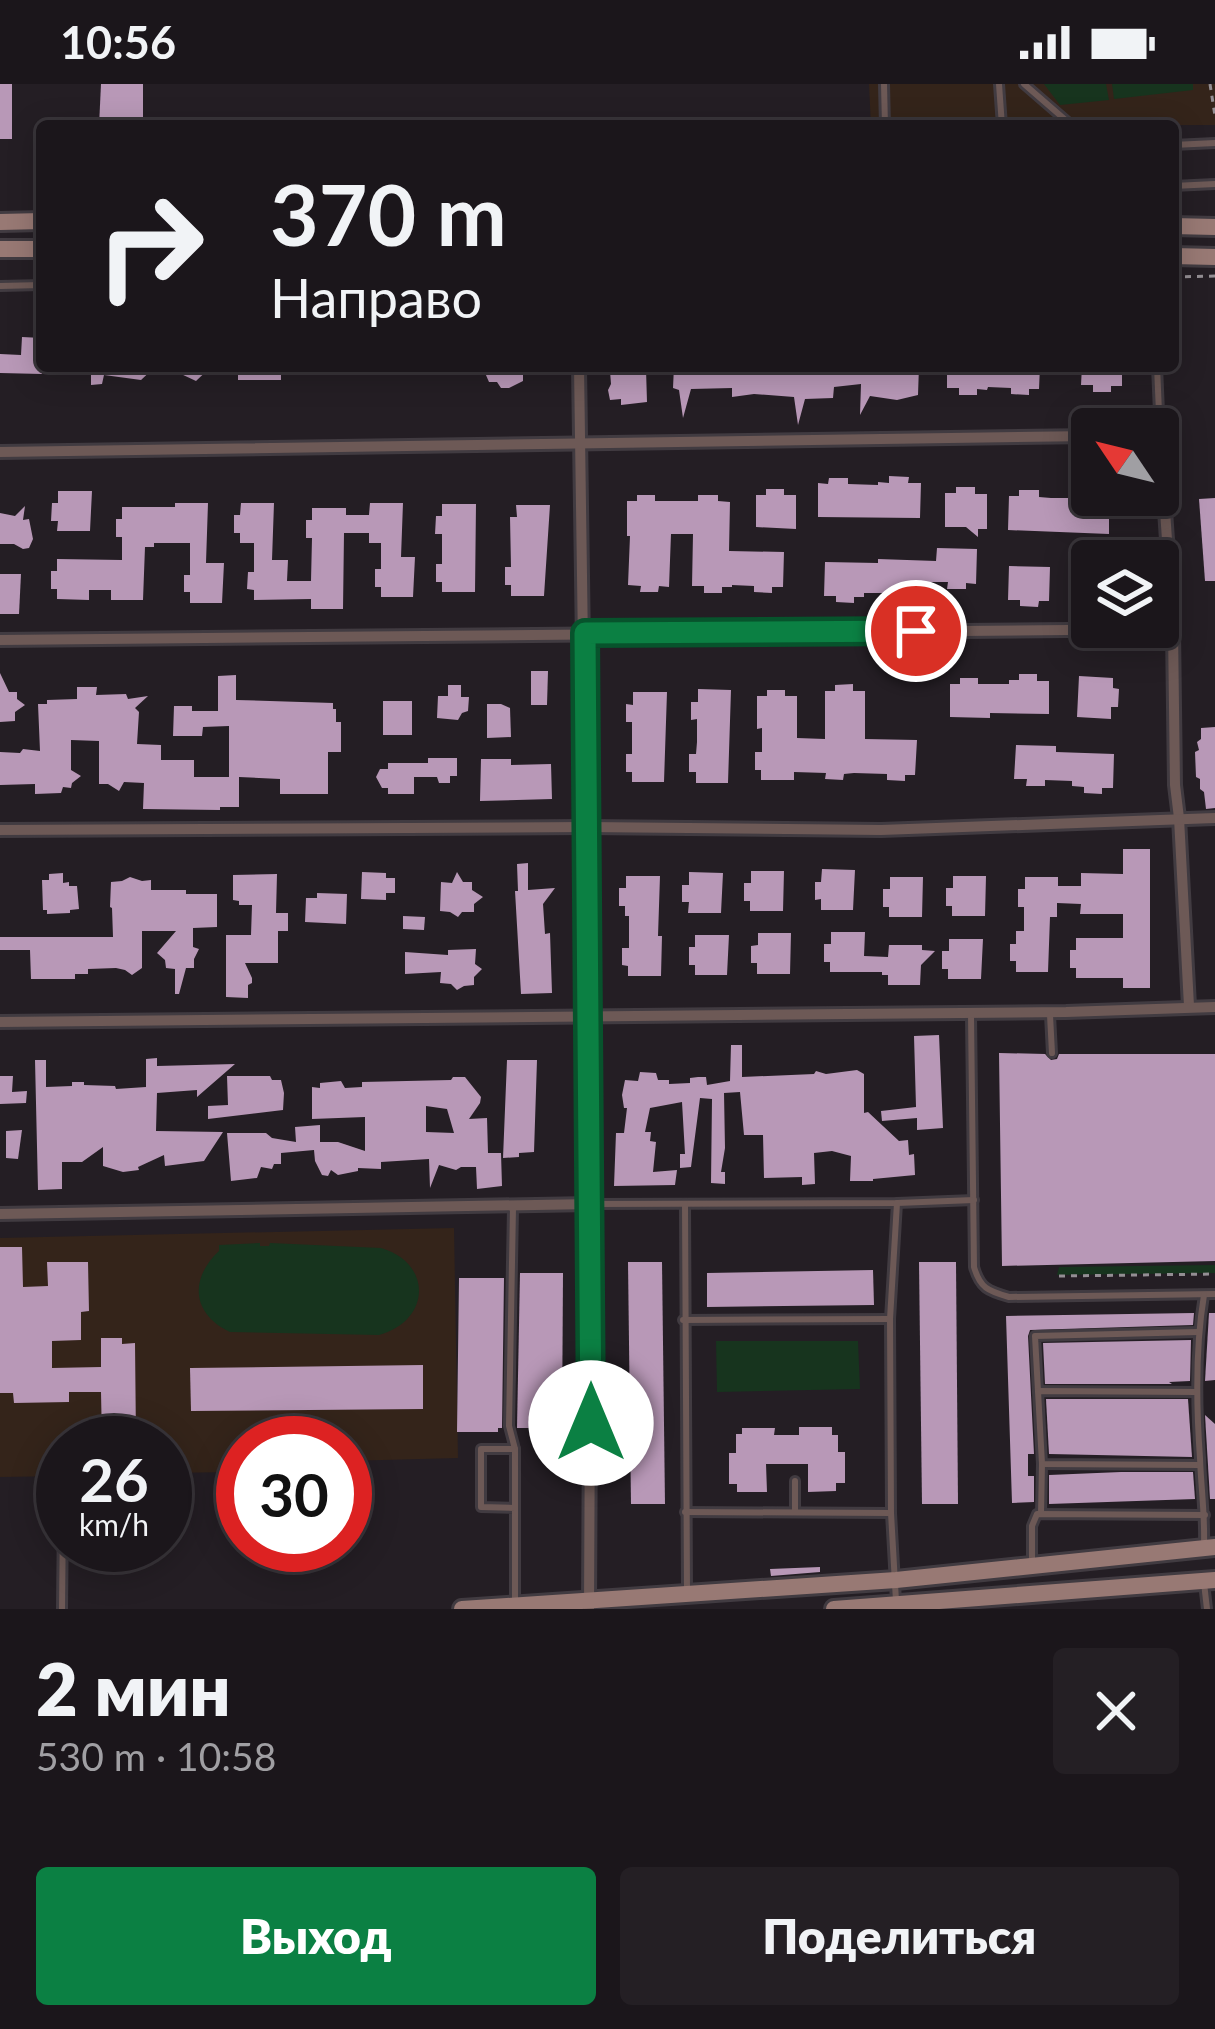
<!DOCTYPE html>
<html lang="ru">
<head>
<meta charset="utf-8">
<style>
  body { margin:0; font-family:Lato,sans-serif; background:#241f24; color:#f1f3f6; height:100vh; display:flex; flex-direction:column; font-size:45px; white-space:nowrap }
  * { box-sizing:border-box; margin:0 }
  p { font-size:39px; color:#a09fa3 }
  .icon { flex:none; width:66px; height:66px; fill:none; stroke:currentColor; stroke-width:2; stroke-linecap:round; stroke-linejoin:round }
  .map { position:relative; height:1525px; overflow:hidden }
  .side { display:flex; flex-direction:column; background:#1b161b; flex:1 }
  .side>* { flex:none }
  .guide { position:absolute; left:36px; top:36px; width:1143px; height:252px; border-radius:12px; box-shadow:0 6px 30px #0003,0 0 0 3px #39353a; background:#1b161b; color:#f1f3f6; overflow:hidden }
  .needle { width:78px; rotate:305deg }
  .fabs { position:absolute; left:1071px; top:324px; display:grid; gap:24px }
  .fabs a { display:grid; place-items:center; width:108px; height:108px; border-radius:12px; background:#1b161b; box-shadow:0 6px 30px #0003,0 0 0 3px #39353a; font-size:60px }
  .speed { position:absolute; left:36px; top:1332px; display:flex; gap:24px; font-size:60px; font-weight:700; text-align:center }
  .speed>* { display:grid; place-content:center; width:156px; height:156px; border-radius:50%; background:#1b161b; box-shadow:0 6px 30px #0003,0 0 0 3px #39353a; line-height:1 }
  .speed small { font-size:30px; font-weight:400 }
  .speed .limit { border:18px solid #d22; background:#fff; color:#111 }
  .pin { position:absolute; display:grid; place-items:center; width:102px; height:102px; color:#fff; margin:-51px; border:6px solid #fff; border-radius:50%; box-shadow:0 3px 12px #0007 }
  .me { position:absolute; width:132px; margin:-66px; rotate:0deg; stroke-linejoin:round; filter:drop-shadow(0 0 9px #0008) }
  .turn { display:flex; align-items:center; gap:42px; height:252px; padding:0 36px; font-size:54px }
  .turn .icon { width:156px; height:156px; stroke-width:2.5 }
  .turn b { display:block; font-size:84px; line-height:102px }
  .round { display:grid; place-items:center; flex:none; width:126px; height:126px; border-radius:12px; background:#241f24 }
  .head { display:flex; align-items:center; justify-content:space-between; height:204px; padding:0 36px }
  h1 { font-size:72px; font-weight:800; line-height:90px }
  .cta { display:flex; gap:24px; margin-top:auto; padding:24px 36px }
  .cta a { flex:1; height:138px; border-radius:12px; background:#0b8043; color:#fff; font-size:48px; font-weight:800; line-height:138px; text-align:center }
  .cta a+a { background:#241f24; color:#f1f3f6 }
  .status { display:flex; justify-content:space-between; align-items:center; height:84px; padding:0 60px; background:#1b161b; direction:ltr }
  .status svg { height:33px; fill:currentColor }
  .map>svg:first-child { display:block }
  .education { fill:#34241a }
  .green { fill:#17341e }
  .building { fill:#b898b7; fill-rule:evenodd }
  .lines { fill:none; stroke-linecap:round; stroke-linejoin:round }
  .service-casing { stroke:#413b41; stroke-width:12 }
  .minor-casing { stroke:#413b41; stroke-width:16 }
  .secondary-casing { stroke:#413b41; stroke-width:22 }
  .path { stroke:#938e93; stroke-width:3; stroke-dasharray:6 6; stroke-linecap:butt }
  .service { stroke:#6d5956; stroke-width:6 }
  .minor { stroke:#6d5956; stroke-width:10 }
  .secondary { stroke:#987974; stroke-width:16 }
  .route-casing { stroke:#07532c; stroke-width:30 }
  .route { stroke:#0b8043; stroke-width:21 }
</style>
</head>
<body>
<div class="status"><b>10:56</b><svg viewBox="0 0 49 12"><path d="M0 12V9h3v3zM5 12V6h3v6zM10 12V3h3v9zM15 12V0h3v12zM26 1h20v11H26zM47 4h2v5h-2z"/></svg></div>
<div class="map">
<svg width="1215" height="1525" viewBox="0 0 1215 1525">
  <rect width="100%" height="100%" fill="#241e24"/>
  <g class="education">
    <path d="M869,0H1215V41L871,42Z"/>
    <path d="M454,1144L458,1374L345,1377V1359H243V1380L236,1381L235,1388L165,1389V1359H63V1392L0,1393V1154Z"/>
  </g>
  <g class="green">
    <path d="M1044,0H1106L1109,16L1060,21Z"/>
    <path d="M1112,0H1193V6L1114,15Z"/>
    <path d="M260,1159V1162H269L270,1159L381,1164C433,1179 431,1237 379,1251L230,1248C192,1230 189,1195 219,1167V1161Z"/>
    <path d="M1215,1181V1189L1057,1191L1059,1183Z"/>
    <path d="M716,1257H858L860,1305L717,1308Z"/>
  </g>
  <g class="building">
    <rect x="0" y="0" width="12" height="55"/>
    <path d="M101,0H143V42H99Z"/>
    <path d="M22,253L42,254V290L0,289V270L21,271Z"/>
    <path d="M87,282H156L141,296L104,291L102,300L91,301V289H86Z"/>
    <path d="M164,282H212L196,297Z"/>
    <rect x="238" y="282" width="43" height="14"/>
    <path d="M482,282H523V297L509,304H501L497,298H489Z"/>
    <path d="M674,282H919L918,311L897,316L870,312L860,331L861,300L834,303L833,314L805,315L798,341L794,313L754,310L732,313V304L691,305L683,334L679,306L673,304Z"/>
    <path d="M947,282H1040L1039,305H1029V311L1011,310V304L988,303L987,306L977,305V311H959V304H947Z"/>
    <path d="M1082,282H1122V302H1111V308H1093V301H1081Z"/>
    <path d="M615,284L646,285L647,318L621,321V315L610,316L608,306L611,300L610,287Z"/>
    <path d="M889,392L909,393L908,399H921L920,434L818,433V399L828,400L829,394H848V400L878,401V398L889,399Z"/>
    <path d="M956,403H975V410H987V445H978V453L966,443H945V409H956Z"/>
    <path d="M766,405H784V411H796V445L756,443V411H766Z"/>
    <path d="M1019,406H1039V413L1051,414H1078V408H1092V411H1097V415H1109V450L1008,446L1009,412H1019Z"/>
    <path d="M58,407H92L90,447H57L58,437H51L52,419H58Z"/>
    <path d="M637,411H655V417H698V411H718V417L730,418L729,467L784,468L783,503H772V509L754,508V502L732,501V503H722V509H704V502H692L693,450H671L669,503L659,502L658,508H640L641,502L628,501L630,452H627V417H637Z"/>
    <path d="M1215,414V497H1205L1199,415Z"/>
    <path d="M175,419H208L206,479H224L222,519H190V508H184V491H190V459H154V463H145L143,516H111V506H89V516L57,515V505H51V487H57V475L122,476V453H116V435H122V423H175Z"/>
    <path d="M241,419H274L272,476H288L287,497H311L312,454H306V436H312V424H346V431H369L370,419H403L401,473H415L413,513H381V503H375V485H381V459H369V449H344L343,525H311V515L254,516V506L247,505L248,488H254V459H240V449H234V431H240Z"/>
    <path d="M442,420H476L475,508H442V498H436V480H442V450H435L436,432H442Z"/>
    <path d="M516,421H550L544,512H511V501H505V483H511L510,433H517Z"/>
    <path d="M25,422L23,436L29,435L33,455L29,464L23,465L14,460H0V429L15,432Z"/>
    <path d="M937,464L977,465L976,500L966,499V505H947L948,498H918V511L908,510V516H889L890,509H864V513H854V519L836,518V512H824L825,478L878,479V475L936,477Z"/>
    <path d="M1075,471H1092V505L1074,504Z"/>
    <path d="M1009,482L1050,483L1049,517H1039L1038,523L1020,522V516H1008Z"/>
    <path d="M0,490H21L19,530H0Z"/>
    <path d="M531,587H548L547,621H531Z"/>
    <path d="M0,589L9,608H17V615L25,621L15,628V637L0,638Z"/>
    <path d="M1019,590H1037V597H1049V630L990,629V634L950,633V600H960V594H978V600H1009V596H1019Z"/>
    <path d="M236,591V616L333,619V625H336V638H341V668H328V710H280V695L239,693V723H220V726L143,725L144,699L124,698L119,707L108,700H99V657L71,656V686L81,692L72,699L71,704L63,703L61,709L35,710V700L0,701V668L20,669L23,665L40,667L38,620H47V616L77,615V603H97L96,611L126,610L128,615L148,612L135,624L139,628L137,660L161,661V676H194V693H229V642L203,643L202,652H173L174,622H192V627H218V592Z"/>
    <path d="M1079,592L1113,594V604L1119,605L1118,623H1111V635L1077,633Z"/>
    <path d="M853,600V607H865V655L917,656L915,691H905V697L887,696V690L854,689L844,690L843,696L825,695L826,689L794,688V696H761V686H755V668H762V644L757,645V612H767V606H785V612H797V654L825,655V607H835V601Z"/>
    <path d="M448,601H461V613H469L468,627L462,629L458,636L437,634L438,612H448Z"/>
    <path d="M698,605L731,606L728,699H696V688H689V670H696L697,658V635L691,636V618H698Z"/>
    <path d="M633,608H667L664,698H632V688H626V670H632V638H626V620L633,621Z"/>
    <rect x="383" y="617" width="29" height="34"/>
    <path d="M487,620H501L510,624L511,653L487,654Z"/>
    <path d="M1215,643V724L1206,725L1204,708L1200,705V695L1196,693L1195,668L1199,666L1197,658L1201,655V644Z"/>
    <path d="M1016,661L1056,662V668L1114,670L1113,704H1102V710L1084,709V703L1072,702V697L1045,696V702H1026L1027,695H1014Z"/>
    <path d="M428,674H457V692H450V699H439L437,693H414V710H388V704H382L376,693L380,685H388V679H428Z"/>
    <path d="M481,675H511V681L551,680L552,715L480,717Z"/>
    <path d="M1123,765H1150V904H1123V894H1076V884H1070V866H1076V854H1123V830H1080L1081,820L1057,819V833H1050L1048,888H1016V877H1010V860H1016V847H1024V823H1018V805H1025V793H1058V802H1081V789L1123,790Z"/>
    <path d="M528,779V806L555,804L543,820L545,850L550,849L552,909L521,910L515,807H518L517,780Z"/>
    <path d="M822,785L855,786L853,826H821V815L815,816V798H821Z"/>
    <path d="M751,787H784L783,827H750V817H744V799H751Z"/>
    <path d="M362,788L386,789V794H395V809H386V816L361,815Z"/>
    <path d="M457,788L463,798H472V806L483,813L474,820V828H462L458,833L450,828L440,827L441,798L452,799Z"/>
    <path d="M689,788L723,789L721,829H688L689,818H682V801H689Z"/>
    <path d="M63,789V799L69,798V802H77L79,825L70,826V829L47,830V826H43L42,796H49V790Z"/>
    <path d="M277,790L276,829H288V847H278V879H245L252,894V899L248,901V914L226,913V851H251L252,821H239V817L233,816V791Z"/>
    <path d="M626,792H660L658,852H662L661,892H628V882L622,881V864H629V832H625V822H619V804H626Z"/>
    <path d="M953,792H986L985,832H952V822H946V804H953Z"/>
    <path d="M130,793L142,797L151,796V806H186V810H217V843L193,844V863L199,865L194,875V884H186L179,910H175V885L166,884L165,876L157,869L176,847H142V884L132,891L125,886L116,884L88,885V890H75V895H31L30,866H0V853H113L112,824L110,823L111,798L122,797Z"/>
    <path d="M890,793H923L922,833H889V823H883V805H890Z"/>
    <path d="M317,809L347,810L346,840L305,838L306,814H317Z"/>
    <path d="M403,832L425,833L424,846L403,845Z"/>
    <path d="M831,848H865L864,872L888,873L889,861H922V866L935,867L921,881L920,901H888V891H882V888H830V878H824V860H831Z"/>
    <path d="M758,849H791L790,890H757V879H751V862L758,861Z"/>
    <path d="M695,851H729L727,891H695V881H689V863H695Z"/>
    <path d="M949,855H983L981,895H948V885H942V867H949Z"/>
    <path d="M476,865L475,880L482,885L474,893V901L464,902L457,906L451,900L440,899L441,888L405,890V868L448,871V866Z"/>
    <path d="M939,951L943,1044L917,1046V1034L882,1037L881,1027L916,1023L914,952Z"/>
    <path d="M731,961H742V993L814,990L816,987L826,990L857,986L864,990V1029L868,1028L899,1057L908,1056L909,1071L914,1070L915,1091L873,1095V1097H850L851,1072L832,1067L814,1069L815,1100L802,1101V1093L764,1094L763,1051H744L740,1008L724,1009L725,1064L721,1088H725V1100L711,1099L712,1015L700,1014L691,1083L680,1084V1070H685L682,1018L650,1024L645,1048H651L650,1057L656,1058L653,1088L677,1086L675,1101L614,1102L616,1049H624L627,1024H624L622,1011L625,996L638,997L640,988L656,989L658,996H669V1000L690,999V994L698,993H706L707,1001L730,997Z"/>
    <path d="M999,969L1045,970L1051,976L1057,975L1059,970H1215V1177L1002,1182Z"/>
    <path d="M157,974V982L235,980L197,1013V1006L157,1009L156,1047L223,1048L204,1077L165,1082L164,1071L138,1083L139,1086L123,1088L103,1082V1063L82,1078H62V1105L38,1106L35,976H46V1003L72,1002V998H84V1001L115,1002L116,1005L146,1003V975Z"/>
    <path d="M507,976H537L534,1068L519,1069V1073L503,1074Z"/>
    <path d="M0,992H13L12,1008L27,1007L26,1019L0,1020Z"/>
    <path d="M227,992H270L272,996H281L284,1009L283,1026L208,1035V1022L228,1021Z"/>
    <path d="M453,993H465L481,1013L480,1019L469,1035L487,1034L488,1069H501L502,1102L477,1105L476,1083H461L456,1086L439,1081L430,1104L429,1075L381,1078V1085L358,1084V1087L338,1091L331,1086L328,1092L322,1091L315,1077L314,1066L281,1069V1080H274L272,1085L261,1083L257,1094L231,1097L227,1049H266L272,1054L296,1058L295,1043L320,1041V1058H338L365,1067V1033L312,1035V1003L320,1004V999L341,997L345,1004L362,1003V998L451,996ZM426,1022L447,1025L454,1049L426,1048Z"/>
    <path d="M22,1046L18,1075L6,1074V1047Z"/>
    <path d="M0,1163H22L23,1203L48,1202L47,1178H88L89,1227L81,1228V1256L52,1257V1284L101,1283V1254H122V1260L135,1259L136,1356L102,1357L101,1308H69V1318L14,1319L13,1309H0Z"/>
    <path d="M628,1178H662L665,1420H631Z"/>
    <path d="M919,1178H956L958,1420H922Z"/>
    <path d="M873,1186L874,1221L707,1223V1189Z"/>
    <path d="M520,1189H563L562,1344H517Z"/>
    <path d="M459,1194H504L502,1344H498V1348H457Z"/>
    <path d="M1194,1229L1193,1241L1030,1246L1028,1252L1034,1370H1028V1392H1034V1418L1012,1419L1006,1232Z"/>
    <path d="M1209,1229H1215V1296L1205,1297Z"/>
    <path d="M1191,1256L1190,1297L1169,1298L1172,1300H1045L1043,1259Z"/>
    <path d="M423,1281V1325L191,1327L190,1284Z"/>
    <path d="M1046,1315H1188L1192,1373L1049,1370Z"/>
    <path d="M1205,1331L1215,1340V1415H1210Z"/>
    <path d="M799,1343H832V1351H838V1368H845V1399H836V1407L808,1408V1380H766L767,1408H737V1400H729V1369H736V1350H742V1344H775L774,1351H799Z"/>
    <path d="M1121,1388H1193L1195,1415L1049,1420V1391Z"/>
    <path d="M820,1483V1488L771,1492L770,1485Z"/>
  </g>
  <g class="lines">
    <defs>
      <g id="service">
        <path d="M884,0L885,42"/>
        <path d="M999,0L1002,42"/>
        <path d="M1024,0L1069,39"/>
        <path d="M1173,61L1215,59"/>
        <path d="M1173,102L1215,100"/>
        <path d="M0,202L42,201"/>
        <path d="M1157,282L1160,352"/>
        <path d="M971,931L974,1183C980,1204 988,1207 1009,1213L1215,1210"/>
        <path d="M1050,931L1052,969"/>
        <path d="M591,1120L897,1119L974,1116"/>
        <path d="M685,1120L687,1506"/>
        <path d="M513,1124L509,1342L515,1365"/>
        <path d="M683,1236L890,1235"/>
        <path d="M1038,1307L1035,1252L1198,1248"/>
        <path d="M1197,1308L1038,1307L1042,1380L1200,1381"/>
        <path d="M795,1397V1428"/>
        <path d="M515,1424L481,1423V1365H515V1519"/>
        <path d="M685,1428L891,1429"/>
        <path d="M1041,1430L1042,1380"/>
        <path d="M1204,1460C1205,1431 1201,1403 1200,1374C1196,1319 1195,1265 1204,1211"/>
        <path d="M1032,1479V1442L1037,1430L1205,1431"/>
        <path d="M1204,1499L1207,1525"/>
        <path d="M896,1517L891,1429L890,1235L897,1119"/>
        <path d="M62,1525L63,1431"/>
      </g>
      <g id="minor">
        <path d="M579,282L591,1120L589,1525"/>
        <path d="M1158,352H1160L1173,545"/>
        <path d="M0,368L1092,352"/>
        <path d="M0,556L1173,545L1175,701L1179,734L1189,922"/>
        <path d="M0,746L587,743L881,746L1215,734"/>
        <path d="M0,938L1066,928L1215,923"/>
        <path d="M0,1130L591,1120"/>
      </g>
      <g id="secondary">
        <path d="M0,138L42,137"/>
        <path d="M1173,142L1215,143"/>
        <path d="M0,165H42"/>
        <path d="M1173,172L1215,173"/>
        <path d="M462,1525L896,1496L1215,1463"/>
        <path d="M834,1525L1215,1496"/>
      </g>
    </defs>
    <use href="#service" class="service-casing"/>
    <use href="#minor" class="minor-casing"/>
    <use href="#secondary" class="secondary-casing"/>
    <g class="path">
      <path d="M1210,0L1215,32"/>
      <path d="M1173,193L1215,192"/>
      <path d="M1059,1192L1215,1190"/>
    </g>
    <use href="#service" class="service"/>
    <use href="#minor" class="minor"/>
    <use href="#secondary" class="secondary"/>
  </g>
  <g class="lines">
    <defs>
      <path id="route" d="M591,1339L585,549L916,547"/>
    </defs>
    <use href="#route" class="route-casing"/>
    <use href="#route" class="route"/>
  </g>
</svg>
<div class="fabs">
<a><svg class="needle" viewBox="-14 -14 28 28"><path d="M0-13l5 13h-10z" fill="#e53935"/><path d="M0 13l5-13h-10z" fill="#a09fa3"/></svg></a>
<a><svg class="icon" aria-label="layers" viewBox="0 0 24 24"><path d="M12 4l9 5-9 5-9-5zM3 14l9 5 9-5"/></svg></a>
</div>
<div class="speed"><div>26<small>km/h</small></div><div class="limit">30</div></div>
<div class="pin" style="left:916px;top:547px;background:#d93025"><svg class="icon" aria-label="arrive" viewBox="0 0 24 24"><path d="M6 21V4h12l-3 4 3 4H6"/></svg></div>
<svg class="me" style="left:591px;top:1339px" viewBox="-20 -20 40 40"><circle r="19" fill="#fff"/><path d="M0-13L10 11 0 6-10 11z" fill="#0b8043"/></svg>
<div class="guide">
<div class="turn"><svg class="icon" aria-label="right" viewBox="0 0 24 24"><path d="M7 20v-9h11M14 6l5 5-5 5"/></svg><div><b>370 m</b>Направо</div></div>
</div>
</div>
<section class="side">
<div class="head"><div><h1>2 мин</h1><p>530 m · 10:58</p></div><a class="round"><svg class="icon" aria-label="close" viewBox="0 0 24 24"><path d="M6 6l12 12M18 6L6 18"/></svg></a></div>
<div class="cta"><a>Выход</a><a>Поделиться</a></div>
</section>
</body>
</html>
